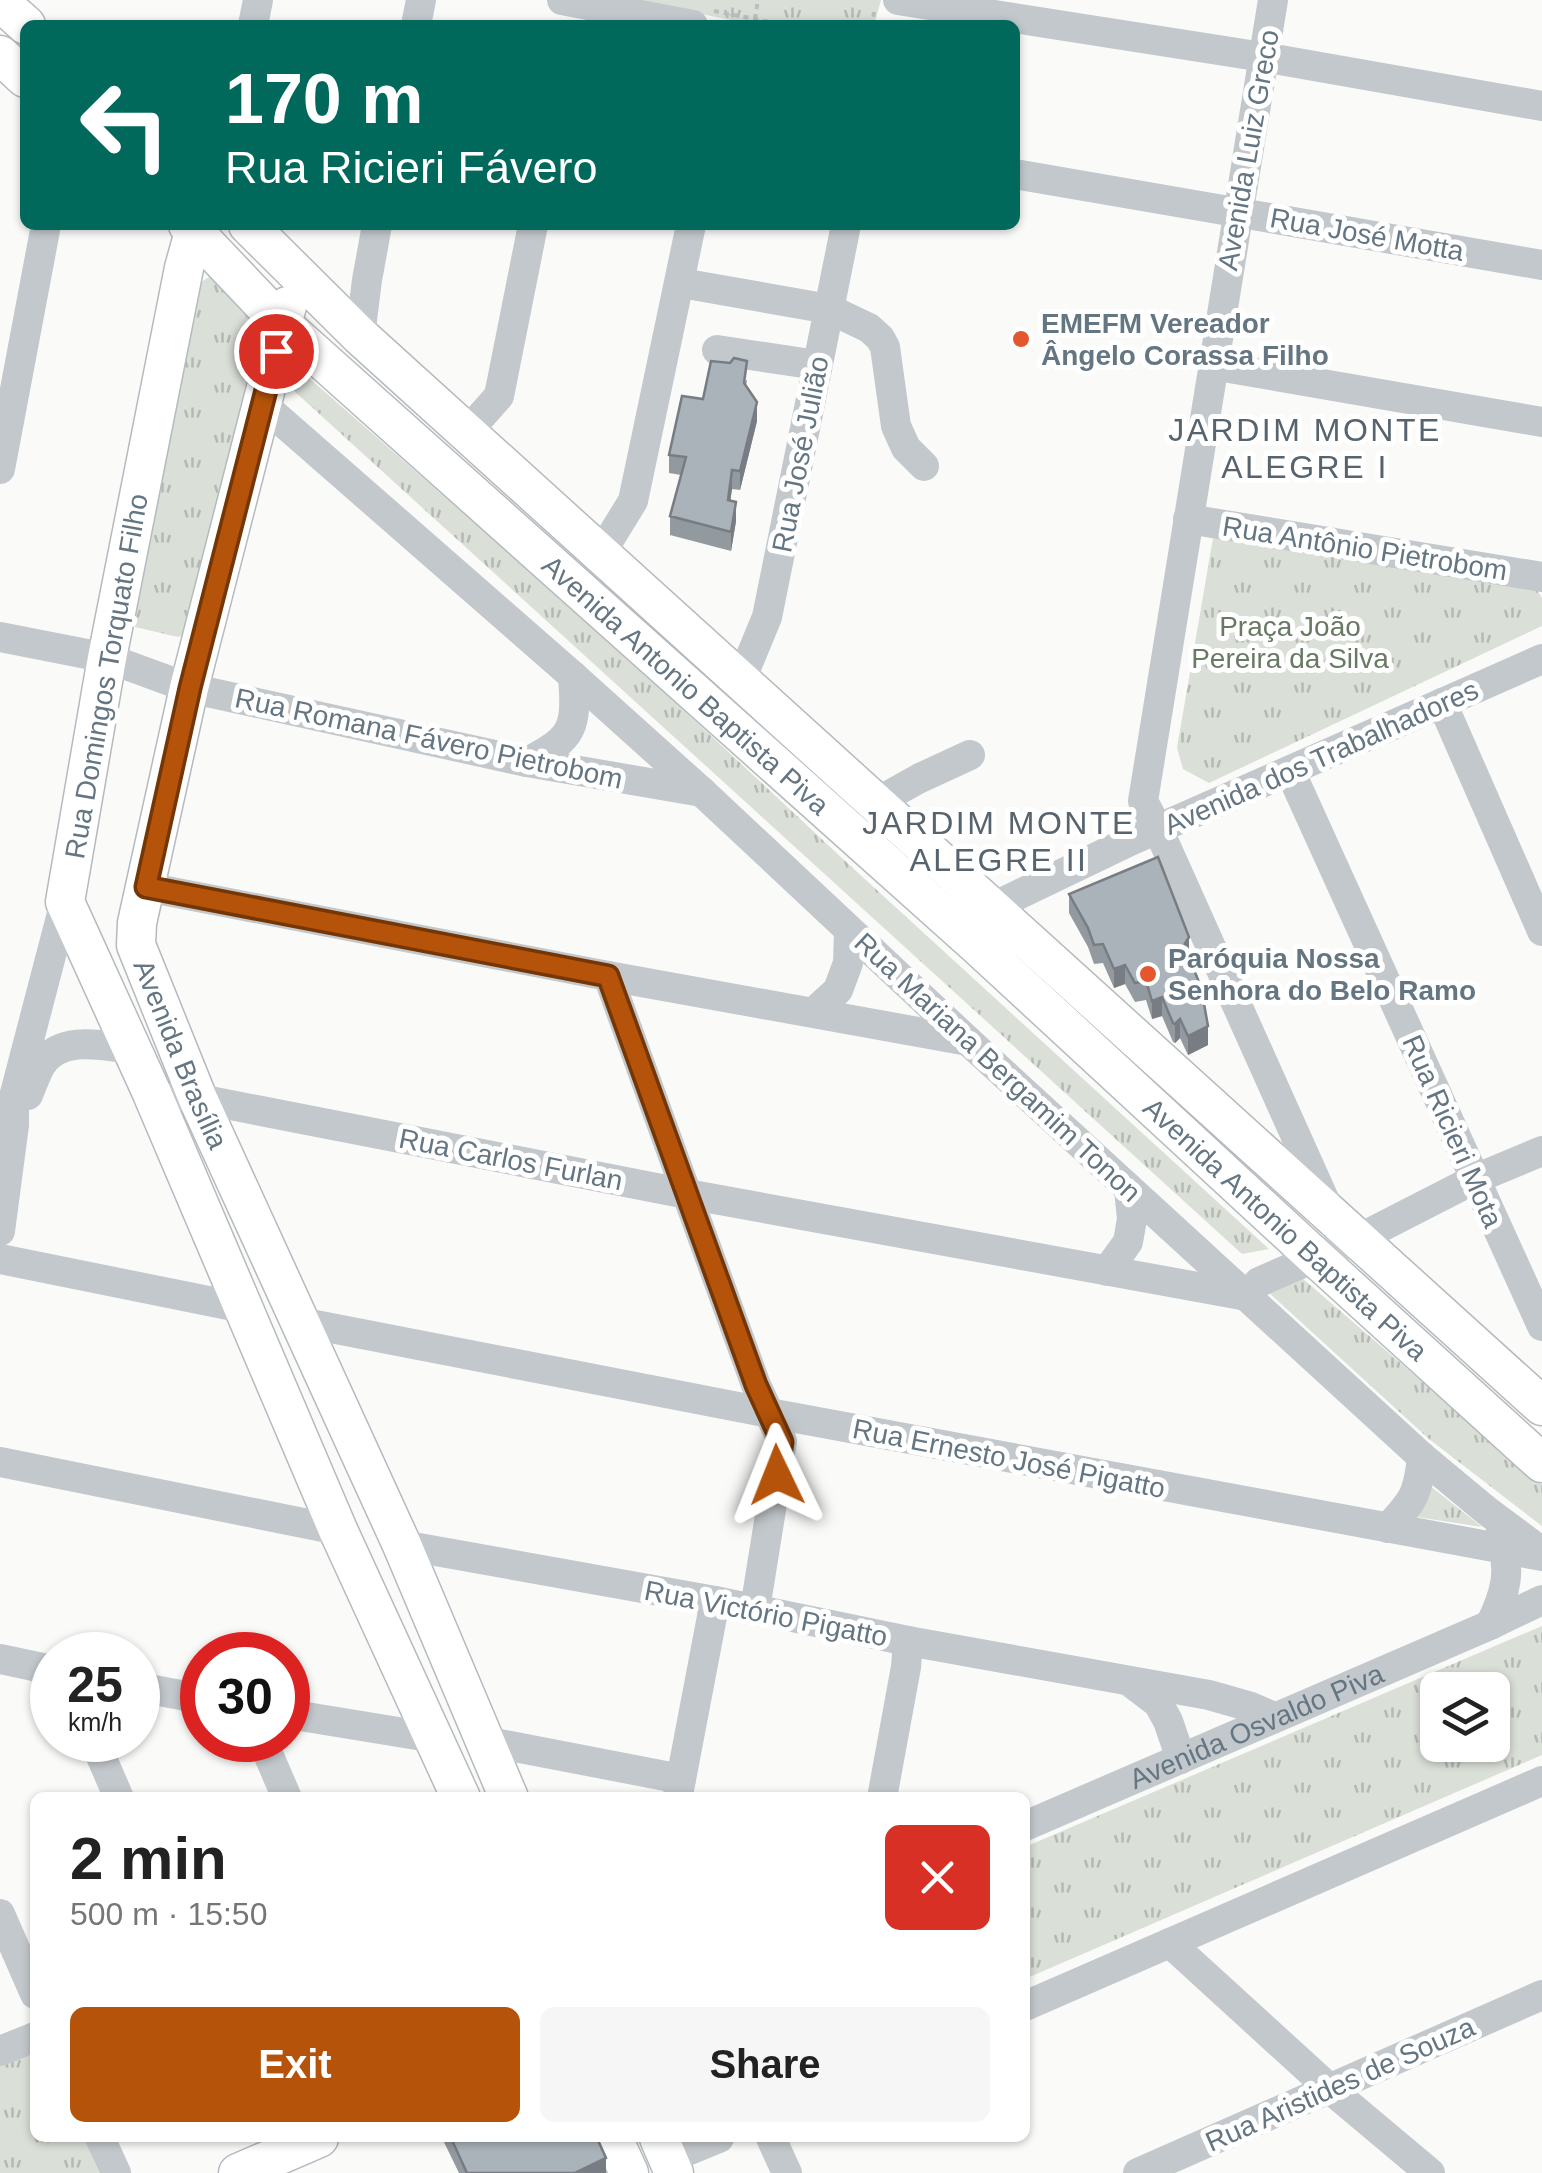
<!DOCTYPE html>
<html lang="en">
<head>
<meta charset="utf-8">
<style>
  body { margin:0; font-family:Arial,sans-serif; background:#f6f6f6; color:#222; height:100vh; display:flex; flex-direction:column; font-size:38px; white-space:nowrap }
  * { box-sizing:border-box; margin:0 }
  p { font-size:32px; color:#767676 }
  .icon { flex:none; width:55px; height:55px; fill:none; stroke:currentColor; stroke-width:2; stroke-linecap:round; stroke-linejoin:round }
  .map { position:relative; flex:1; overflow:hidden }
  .panel { position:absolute; left:30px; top:1792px; width:1000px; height:350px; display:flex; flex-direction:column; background:#fff; border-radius:15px; box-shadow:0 2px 8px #0004 }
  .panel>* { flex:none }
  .guide { position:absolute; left:20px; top:20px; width:1000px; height:210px; border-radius:15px; box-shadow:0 2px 8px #0004; background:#00695c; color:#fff; overflow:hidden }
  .controls { position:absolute; left:1420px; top:1672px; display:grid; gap:20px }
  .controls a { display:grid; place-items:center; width:90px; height:90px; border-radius:15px; background:#fff; box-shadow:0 2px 8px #0004; font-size:50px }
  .speed { position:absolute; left:30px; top:1632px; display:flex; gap:20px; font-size:50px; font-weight:700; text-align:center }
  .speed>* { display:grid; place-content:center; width:130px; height:130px; border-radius:50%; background:#fff; box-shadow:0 2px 8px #0004; line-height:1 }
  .speed small { font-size:25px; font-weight:400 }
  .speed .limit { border:15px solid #d22; background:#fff; color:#111 }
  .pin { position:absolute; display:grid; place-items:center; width:85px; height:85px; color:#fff; margin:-42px; border:5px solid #fff; border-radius:50%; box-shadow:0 2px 10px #0007 }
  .me { position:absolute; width:110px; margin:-55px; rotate:358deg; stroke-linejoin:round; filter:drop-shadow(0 0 8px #0008) }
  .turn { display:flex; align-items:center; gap:35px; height:210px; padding:0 40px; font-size:45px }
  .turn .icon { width:130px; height:130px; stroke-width:2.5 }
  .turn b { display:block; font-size:70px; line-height:85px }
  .round { display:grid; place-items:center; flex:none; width:105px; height:105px; border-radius:15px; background:#f6f6f6 }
  .summary { display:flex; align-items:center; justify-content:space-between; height:170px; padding:0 40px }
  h1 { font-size:60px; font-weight:700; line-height:75px }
  .primary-button { display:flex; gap:20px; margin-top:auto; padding:20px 40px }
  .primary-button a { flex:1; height:115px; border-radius:15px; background:#b45309; color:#fff; font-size:40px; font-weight:700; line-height:115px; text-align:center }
  .primary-button a+a { background:#f6f6f6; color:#222 }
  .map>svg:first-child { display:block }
  .grass { fill:url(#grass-tufts); fill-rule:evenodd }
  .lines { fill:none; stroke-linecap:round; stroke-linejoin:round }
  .major-casing { stroke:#b5babe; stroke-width:41 }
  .path { stroke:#bbbfc2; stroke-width:4; stroke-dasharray:5 5; stroke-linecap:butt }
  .minor { stroke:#c3c8cc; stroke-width:30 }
  .major { stroke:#fff; stroke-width:38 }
  .wall { fill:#929a9f }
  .shaded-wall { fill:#777d82 }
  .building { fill:#aab3b9; stroke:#777d82; stroke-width:2.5 }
  .route-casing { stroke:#753606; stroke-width:25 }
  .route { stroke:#b45309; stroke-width:18 }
  .poi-dot { fill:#e4572e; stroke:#fff; stroke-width:4 }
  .labels { text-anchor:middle; stroke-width:10; stroke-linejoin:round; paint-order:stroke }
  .street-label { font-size:28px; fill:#657683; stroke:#fff }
  .poi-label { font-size:28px; font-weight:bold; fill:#657683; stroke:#fff; text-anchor:start }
  .park-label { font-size:28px; fill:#687a64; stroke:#fff }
  .quarter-label { font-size:32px; letter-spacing:2.5px; fill:#57646e; stroke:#fff }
</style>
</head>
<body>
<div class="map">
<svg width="1542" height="2173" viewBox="0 0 1542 2173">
  <defs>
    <pattern id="grass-tufts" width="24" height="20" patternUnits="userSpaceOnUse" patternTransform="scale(2.5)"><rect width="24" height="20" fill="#dadfd7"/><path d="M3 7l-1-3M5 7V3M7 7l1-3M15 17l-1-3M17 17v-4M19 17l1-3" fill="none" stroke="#b4b9b4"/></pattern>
  </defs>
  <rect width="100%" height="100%" fill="#fafaf8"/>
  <g class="grass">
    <path d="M631,0H881L874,25H756Z"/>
    <path d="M214,273L266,323L186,634L178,637L135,627L134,616L199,284Z"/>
    <path d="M294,367L309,378L614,645L844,860L1269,1249L1242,1254L293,390L287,378Z"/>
    <path d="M1213,538L1534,585L1542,598V626L1209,783L1183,769L1177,748Z"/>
    <path d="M1302,1278L1542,1485V1526L1429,1439L1267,1291Z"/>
    <path d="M1429,1485L1482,1527L1417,1517Z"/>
    <path d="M1542,1626V1755L1025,1979V1847ZM1438,1690H1492V1745H1438Z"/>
    <path d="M24,2056H35V2138H84L99,2173H0V2065Z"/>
  </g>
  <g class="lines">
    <defs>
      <g id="major">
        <path d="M0,2L26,25"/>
        <path d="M0,55L25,78"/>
        <path id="s2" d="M188,225L282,324L977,945L1315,1257L1542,1463"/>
        <path d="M196,225L184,268L107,658L65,902L151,1091L338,1530L461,1798"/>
        <path d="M248,225L360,336L1542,1406"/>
        <path id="s3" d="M287,306L189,688L137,923L136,945L198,1099L402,1545L509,1798"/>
        <path d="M613,2138L629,2173"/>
        <path d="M659,2138L674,2173"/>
        <path d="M238,2173L319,2138"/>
      </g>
    </defs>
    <use href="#major" class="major-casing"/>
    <g class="path">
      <path d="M714,11L785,25"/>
      <path d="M755,19L758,0"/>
      <path d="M727,25L729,14"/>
      <path d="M868,25L873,19L874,12"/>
    </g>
    <g class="minor">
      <path d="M562,0L693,25"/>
      <path d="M898,0L1263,57L1542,106"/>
      <path d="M1273,0L1143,801L1158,829L1328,1208"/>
      <path d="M253,25L258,0"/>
      <path d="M416,25L421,0"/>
      <path d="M1015,174L1542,265"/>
      <path d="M681,283L829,309L869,328L880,338L885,347L896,426L906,448L924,466"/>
      <path d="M360,336L367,280L377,225"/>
      <path d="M717,350L817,365"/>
      <path d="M1212,365L1542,422"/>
      <path d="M262,404L573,676L702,792L968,1041L1422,1457L1487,1511L1542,1552"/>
      <path d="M467,432L499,396L533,225"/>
      <path d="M0,469L46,225"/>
      <path d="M1188,519L1542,577"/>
      <path d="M601,553L633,501L691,225"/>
      <path d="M0,637L107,658L189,688L527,762L702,792"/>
      <path d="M741,680L767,617L846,225"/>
      <path d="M1442,703L1542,931"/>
      <path d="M527,762C574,738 577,728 573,676"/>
      <path d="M1290,771L1542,1326"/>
      <path d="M877,802L920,778L970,755"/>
      <path d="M146,887L608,976L968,1041"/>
      <path d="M974,910L993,907L1130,841L1542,659"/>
      <path d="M608,976L756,1385L782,1441L755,1609"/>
      <path d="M814,1012L838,990L848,963L849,930"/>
      <path d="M28,1095C32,1085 36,1074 41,1065C60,1035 101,1045 131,1049"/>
      <path d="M179,1095L687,1194L1247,1296L1259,1282L1358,1239L1475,1179L1542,1151"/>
      <path d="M0,1231L14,1125V1097L65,902"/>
      <path d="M0,1259L243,1308"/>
      <path d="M1107,1271L1128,1242L1132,1219L1129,1189"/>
      <path d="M300,1322L769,1413L1542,1556"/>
      <path d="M0,1462L338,1530"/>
      <path d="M1388,1528C1413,1501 1418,1495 1422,1457"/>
      <path d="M402,1545L715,1601L908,1641L1209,1695L1251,1707L1274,1717"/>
      <path d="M1490,1625C1505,1596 1513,1568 1499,1537"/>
      <path d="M0,1659L52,1670"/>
      <path d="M1133,1684L1158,1703L1168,1721L1181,1759"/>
      <path d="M138,1687L202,1699"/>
      <path d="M288,1714L435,1738"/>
      <path d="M94,1740L119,1798"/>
      <path d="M262,1740L287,1798"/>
      <path d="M484,1741L681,1779"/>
      <path d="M678,1795L715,1601"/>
      <path d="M882,1798L906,1667L908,1641"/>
      <path id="s1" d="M1025,1826L1490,1625L1542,1600"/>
      <path d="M0,1914L35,1994"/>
      <path d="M1170,1943L1330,2089L1430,2173"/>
      <path d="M1025,2006L1542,1781"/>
      <path d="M0,2051L35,2037"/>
      <path d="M100,2138L116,2173"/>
      <path d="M771,2138L787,2173"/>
      <path d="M668,2159L719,2138"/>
      <path d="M1138,2173L1542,1995"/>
    </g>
    <use href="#major" class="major"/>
  </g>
  <g class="wall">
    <path d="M747,380L746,386L757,421L740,490L732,489L730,500L736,521L731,551L670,535V516L681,475L669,473V455L703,399Z"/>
    <path d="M1069,894L1189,955L1208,1045L1188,1055L1180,1038L1175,1043L1173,1042L1162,1016L1152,1019L1146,1000L1135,1002L1125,984L1114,988L1103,963L1094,964L1088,947L1069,913Z"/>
    <path d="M442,2138H597L606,2173H459Z"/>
  </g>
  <g class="shaded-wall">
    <path d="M757,402V421L740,490V471Z"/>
    <path d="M732,470V489L728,518V500Z"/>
    <path d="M736,502V521L731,551V532Z"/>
    <path d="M1189,937V955L1184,964V945Z"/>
    <path d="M1125,965V984L1114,988V969Z"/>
    <path d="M1162,997V1016L1152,1019V1001Z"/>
    <path d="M1180,1019V1038L1175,1043V1024Z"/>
    <path d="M1208,1026V1045L1188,1055V1036Z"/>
    <path d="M606,2158V2173H575Z"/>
  </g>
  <g class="building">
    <path d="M734,358L747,361L744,383L757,402L740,471L732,470L728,500L736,502L731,532L670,516L686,457L669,455L682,396L703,399L711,361L730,363Z"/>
    <path d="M1158,857L1189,937L1184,945L1201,987L1208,1026L1188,1036L1180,1019L1175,1024L1173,1023L1162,997L1152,1001L1146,981L1135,983L1125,965L1114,969L1103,944L1094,945L1088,928L1069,894Z"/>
    <path d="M451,2138H597L606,2158L575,2173H467Z"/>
  </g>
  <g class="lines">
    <defs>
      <path id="route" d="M276,351L190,688L146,887L608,976L756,1385L782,1442L777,1475"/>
    </defs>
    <use href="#route" class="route-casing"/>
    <use href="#route" class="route"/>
  </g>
  <g class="poi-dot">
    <circle cx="1021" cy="339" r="10"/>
    <circle cx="1148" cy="974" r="10"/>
  </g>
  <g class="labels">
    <g class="street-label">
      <text transform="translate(1248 150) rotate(-80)" y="10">Avenida Luiz Greco</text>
      <text transform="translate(1367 234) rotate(10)" y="10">Rua José Motta</text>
      <text transform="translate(800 454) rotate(-79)" y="10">Rua José Julião</text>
      <text transform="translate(1365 548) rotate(9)" y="10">Rua Antônio Pietrobom</text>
      <text transform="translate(106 676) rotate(-80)" y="10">Rua Domingos Torquato Filho</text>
      <text dy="10" stroke="none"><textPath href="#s2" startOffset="678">Avenida Antonio Baptista Piva</textPath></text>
      <text transform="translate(429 738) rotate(12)" y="10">Rua Romana Fávero Pietrobom</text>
      <text transform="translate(1321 757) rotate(-24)" y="10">Avenida dos Trabalhadores</text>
      <text dy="10" stroke="none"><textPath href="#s3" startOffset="775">Avenida Brasília</textPath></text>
      <text transform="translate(998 1067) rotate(43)" y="10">Rua Mariana Bergamim Tonon</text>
      <text transform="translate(1453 1131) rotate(66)" y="10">Rua Ricieri Mota</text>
      <text transform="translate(511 1159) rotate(11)" y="10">Rua Carlos Furlan</text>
      <text dy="10" stroke="none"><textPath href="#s2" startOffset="1488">Avenida Antonio Baptista Piva</textPath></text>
      <text transform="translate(1009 1458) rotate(11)" y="10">Rua Ernesto José Pigatto</text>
      <text transform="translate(766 1613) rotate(11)" y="10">Rua Victório Pigatto</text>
      <text dy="10" stroke="none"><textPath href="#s1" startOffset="252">Avenida Osvaldo Piva</textPath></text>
      <text transform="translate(1340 2084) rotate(-24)" y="10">Rua Aristides de Souza</text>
    </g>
    <g class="poi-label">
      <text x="1041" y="333">EMEFM Vereador<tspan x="1041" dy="32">Ângelo Corassa Filho</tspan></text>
      <text x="1168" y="968">Paróquia Nossa<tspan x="1168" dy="32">Senhora do Belo Ramo</tspan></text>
    </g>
    <g class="park-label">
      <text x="1290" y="636">Praça João<tspan x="1290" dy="32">Pereira da Silva</tspan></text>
    </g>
    <g class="quarter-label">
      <text x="1305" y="441">JARDIM MONTE<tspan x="1305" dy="37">ALEGRE I</tspan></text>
      <text x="999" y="834">JARDIM MONTE<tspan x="999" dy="37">ALEGRE II</tspan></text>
    </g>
  </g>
</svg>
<div class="controls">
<a><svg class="icon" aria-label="layers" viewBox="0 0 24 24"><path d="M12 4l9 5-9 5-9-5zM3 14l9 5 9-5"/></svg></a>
</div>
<div class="speed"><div>25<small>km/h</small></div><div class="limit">30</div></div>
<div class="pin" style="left:276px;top:351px;background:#d93025"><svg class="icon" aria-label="arrive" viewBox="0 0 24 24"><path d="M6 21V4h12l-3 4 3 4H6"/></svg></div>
<svg class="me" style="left:777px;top:1475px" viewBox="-20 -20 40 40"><path d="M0-17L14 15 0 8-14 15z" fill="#b45309" stroke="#fff" stroke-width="4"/></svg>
<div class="guide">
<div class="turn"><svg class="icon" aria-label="left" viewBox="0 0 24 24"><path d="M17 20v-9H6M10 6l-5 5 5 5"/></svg><div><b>170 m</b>Rua Ricieri Fávero</div></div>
</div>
<section class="panel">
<div class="summary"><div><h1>2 min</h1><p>500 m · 15:50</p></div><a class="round" style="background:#d93025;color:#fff"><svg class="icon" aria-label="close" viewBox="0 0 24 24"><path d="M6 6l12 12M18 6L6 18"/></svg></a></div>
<div class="primary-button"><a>Exit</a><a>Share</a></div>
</section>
</div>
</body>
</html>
